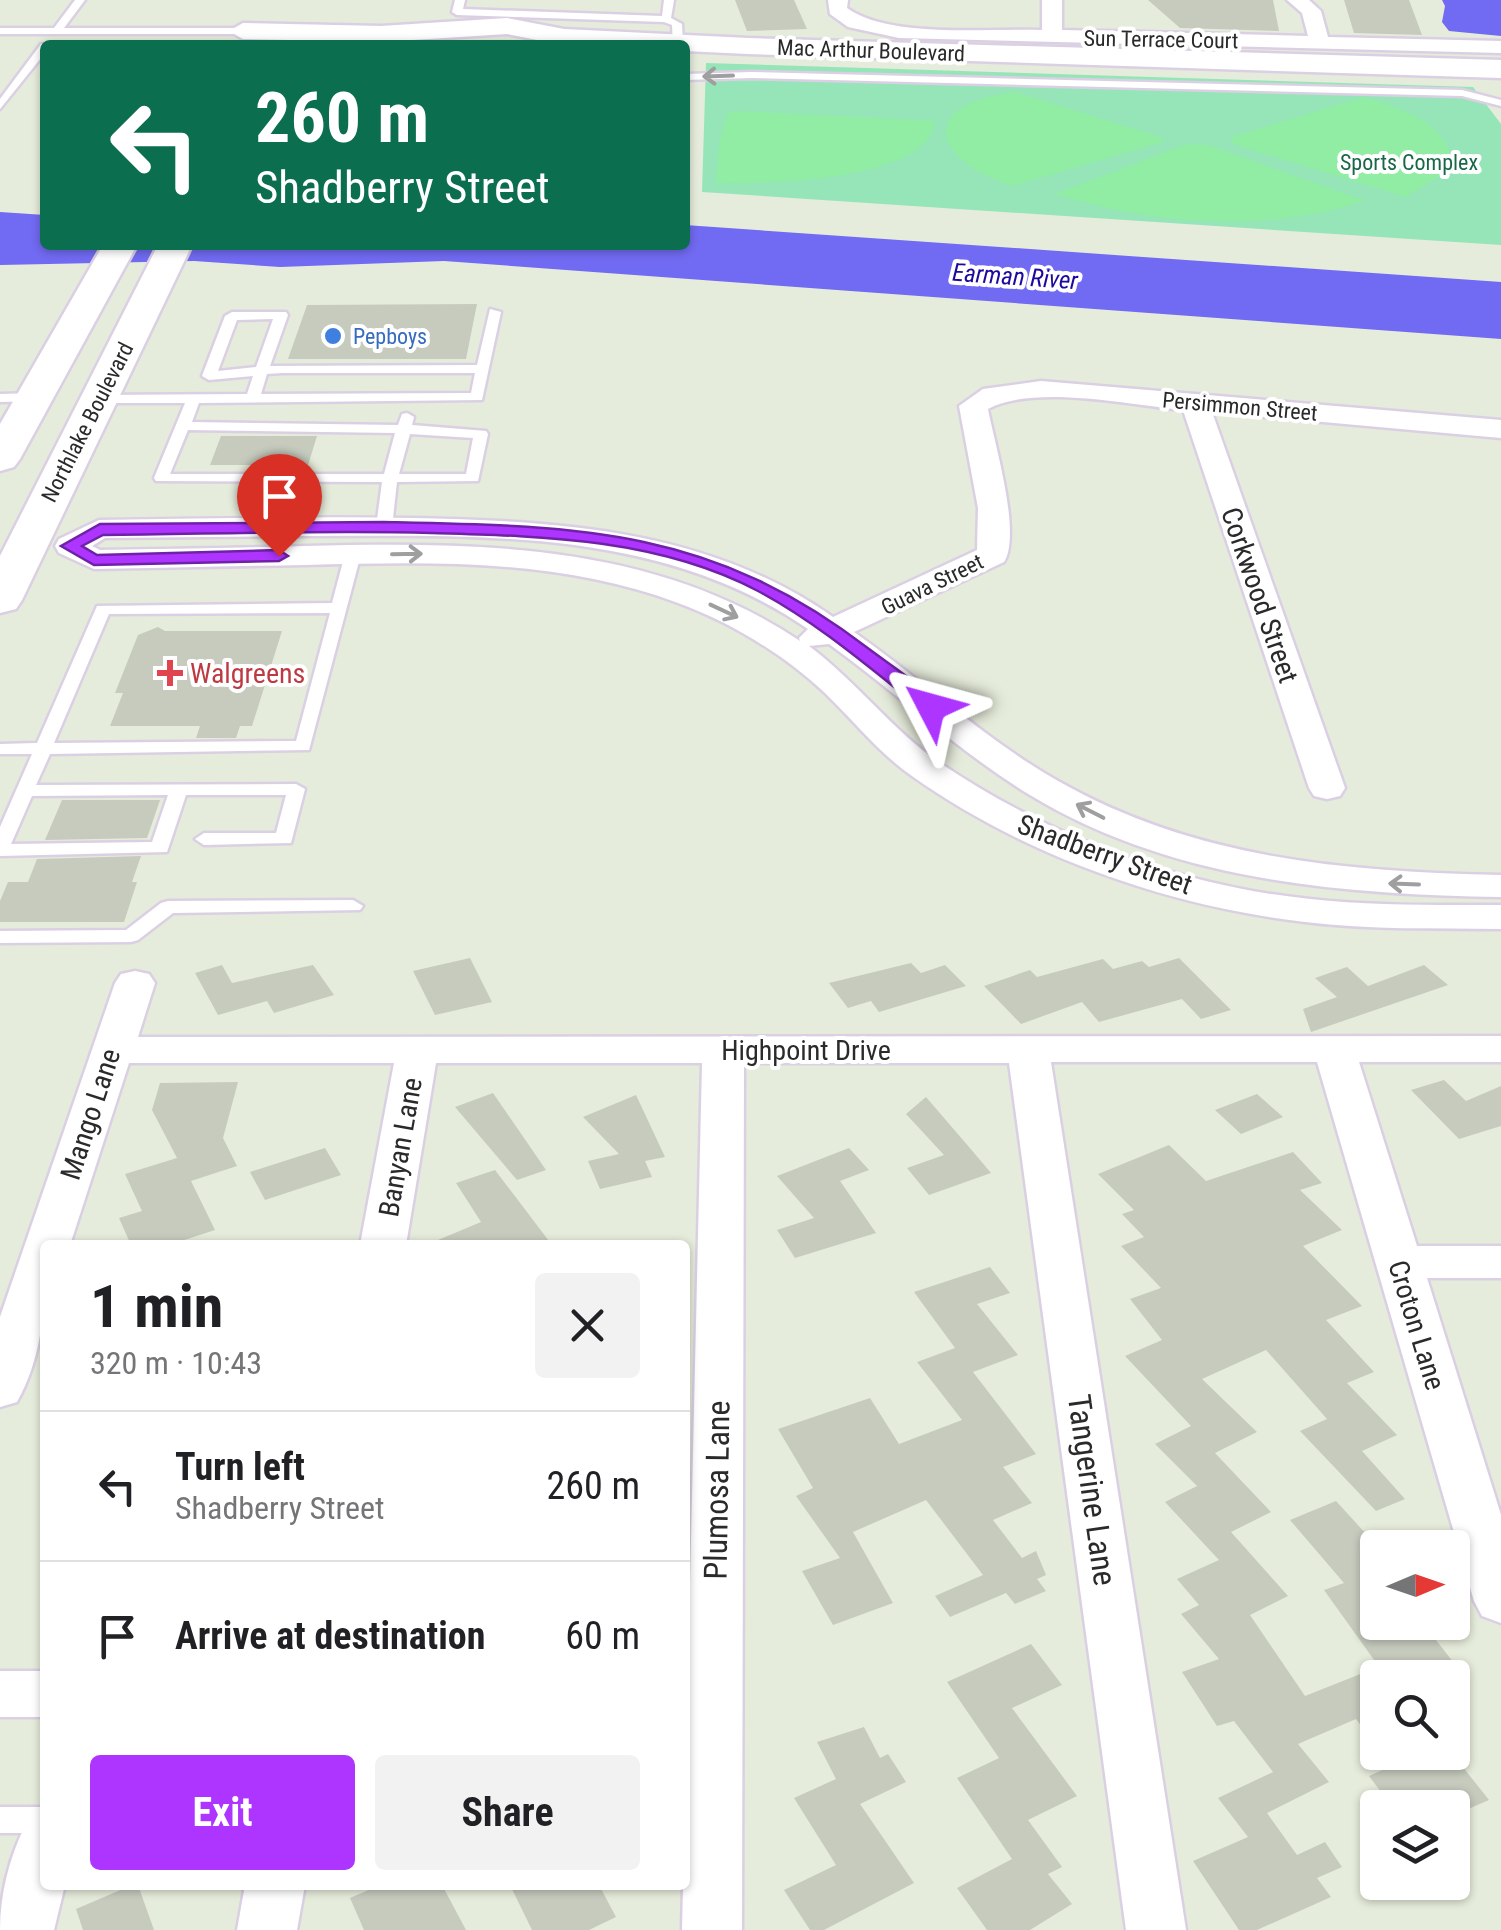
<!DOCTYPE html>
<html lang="en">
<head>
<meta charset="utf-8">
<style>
  body { margin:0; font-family:"Roboto Condensed",sans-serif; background:#f2f2f2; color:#202124; height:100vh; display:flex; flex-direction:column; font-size:38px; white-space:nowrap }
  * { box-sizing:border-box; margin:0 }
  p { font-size:32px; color:#757577 }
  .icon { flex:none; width:55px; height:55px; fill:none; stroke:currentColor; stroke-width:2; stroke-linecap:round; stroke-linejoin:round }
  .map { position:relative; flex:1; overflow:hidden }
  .sheet { position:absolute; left:40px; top:1240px; width:650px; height:650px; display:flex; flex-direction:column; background:#fff; border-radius:10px; box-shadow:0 2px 8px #0004 }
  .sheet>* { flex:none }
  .guide { position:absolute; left:40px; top:40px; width:650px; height:210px; border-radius:10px; box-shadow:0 2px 8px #0004; background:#0b6e4f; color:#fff; overflow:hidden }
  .needle { width:65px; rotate:88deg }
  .buttons { position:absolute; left:1360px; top:1530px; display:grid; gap:20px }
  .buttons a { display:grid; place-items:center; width:110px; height:110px; border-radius:10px; background:#fff; box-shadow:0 2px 8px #0004; font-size:50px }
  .pin { position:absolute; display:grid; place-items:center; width:85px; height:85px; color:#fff; margin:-102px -42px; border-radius:50% 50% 50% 0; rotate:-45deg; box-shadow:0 0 10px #0007 }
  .pin .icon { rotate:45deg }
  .me { position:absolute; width:110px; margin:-55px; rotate:309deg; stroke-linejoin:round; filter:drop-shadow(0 0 8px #0008) }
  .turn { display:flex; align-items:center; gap:35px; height:210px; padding:0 50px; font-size:45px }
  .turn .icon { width:130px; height:130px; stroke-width:2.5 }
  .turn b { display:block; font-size:70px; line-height:85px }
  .round { display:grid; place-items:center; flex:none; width:105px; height:105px; border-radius:10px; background:#f2f2f2 }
  .overview { display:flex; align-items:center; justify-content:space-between; height:170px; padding:0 50px }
  h1 { font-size:60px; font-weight:700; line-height:75px }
  .button { display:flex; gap:20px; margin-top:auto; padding:20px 50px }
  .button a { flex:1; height:115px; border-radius:10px; background:#ad35ff; color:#fff; font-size:40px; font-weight:700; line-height:115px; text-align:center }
  .button a+a { background:#f2f2f2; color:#202124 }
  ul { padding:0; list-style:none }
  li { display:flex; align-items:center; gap:30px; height:150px; padding:0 50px; border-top:2px solid #e0e0e0 }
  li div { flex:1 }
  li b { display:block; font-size:38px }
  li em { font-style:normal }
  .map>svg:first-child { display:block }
  .green { fill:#95e5b8 }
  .pitch { fill:#91eca4 }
  .water { fill:#716af2 }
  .building { fill:#c6cbbe }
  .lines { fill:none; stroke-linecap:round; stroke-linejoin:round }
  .lane-casing { stroke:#dbd0e3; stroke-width:5 }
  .street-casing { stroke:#dbd0e3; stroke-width:5 }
  .secondary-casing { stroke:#dbd0e3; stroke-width:5 }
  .lane { fill:#fff; fill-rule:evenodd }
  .street { fill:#fff; fill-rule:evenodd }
  .secondary { fill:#fff; fill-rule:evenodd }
  .oneway { stroke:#9f9f9f }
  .route { fill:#ad35ff; stroke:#7022a6; stroke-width:2.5 }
  .shop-dot { fill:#3f7fe0; stroke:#fff; stroke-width:4 }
  .health-dot { fill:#e0444e; stroke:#fff; stroke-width:4 }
  .labels { text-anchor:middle; stroke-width:8; stroke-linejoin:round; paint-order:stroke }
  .far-street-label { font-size:22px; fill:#2a2a2a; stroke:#fff }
  .far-park-label { font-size:22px; fill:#186846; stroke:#fff }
  .far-shop-label { font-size:22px; fill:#366cbe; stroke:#fff; text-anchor:start }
  .far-water-label { font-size:25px; font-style:italic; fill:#1c099e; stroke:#fff }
  .street-label { font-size:28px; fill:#2a2a2a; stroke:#fff }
  .health-label { font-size:28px; fill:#be3a42; stroke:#fff; text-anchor:start }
  .near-street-label { font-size:32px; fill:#2a2a2a; stroke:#fff }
</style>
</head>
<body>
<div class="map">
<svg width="1501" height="1930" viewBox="0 0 1501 1930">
  <rect width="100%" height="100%" fill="#e6ecdb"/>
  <path class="green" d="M706,63L1473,87L1501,124V245L702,192Z"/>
  <g class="pitch">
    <path d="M1015,92L1163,138V142L1012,186C927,157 919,104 1015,92Z"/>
    <path d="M1364,97C1398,108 1441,119 1451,157L1440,176L1406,197L1233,144L1231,137Z"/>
    <path d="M737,111L935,121C930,182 761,184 716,183L720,138L728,114Z"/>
    <path d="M1187,144L1208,145L1365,201C1264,233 1155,225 1055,194Z"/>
  </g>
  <g class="water">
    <path d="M1442,0H1501V36L1449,31L1442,22L1445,6Z"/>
    <path d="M0,212L45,215V245H685V225L1501,282V339L444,261L280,267L194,261L0,265Z"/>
  </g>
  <g class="building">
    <path d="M735,0H794L807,29L747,31Z"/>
    <path d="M1148,0H1273L1279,31L1180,28Z"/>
    <path d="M1344,0H1409L1422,35L1354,33Z"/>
    <path d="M477,304L466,359H288L307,305Z"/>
    <path d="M221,436H317L308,465H210Z"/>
    <path d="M158,627L165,631H282L252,726H240L236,738H196L200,726H110L123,693H115L138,635Z"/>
    <path d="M62,800H160L147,838L45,840Z"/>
    <path d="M141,856L132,882H137L124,922H0V901L8,882H28L37,859Z"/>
    <path d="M470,958L492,1002L435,1015L413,971Z"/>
    <path d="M1179,958L1231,1010L1201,1019L1182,999L1099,1022L1082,1002L1021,1024L984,986L1030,970L1037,977L1103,959L1113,969L1142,961L1149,967Z"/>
    <path d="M911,963L921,973L945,965L966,986L879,1012L871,1001L848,1008L829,983Z"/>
    <path d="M222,965L232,983L313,965L334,995L274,1013L267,1001L218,1015L195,973Z"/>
    <path d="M1424,965L1448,985L1311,1032L1303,1009L1337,997L1315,978L1347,967L1368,986Z"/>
    <path d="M1444,1080L1466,1101L1501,1086V1126L1459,1139L1411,1090Z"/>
    <path d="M238,1082L223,1138L237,1166L191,1181L215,1230L169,1245H131L119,1218L142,1211L125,1174L177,1158L152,1110L160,1083Z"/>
    <path d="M493,1093L546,1170L517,1180L455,1107Z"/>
    <path d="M1257,1094L1283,1117L1241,1134L1215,1110Z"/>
    <path d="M636,1095L665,1157L645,1161L652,1177L600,1189L588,1161L619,1154L583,1117Z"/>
    <path d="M926,1097L969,1147L991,1173L929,1195L907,1168L944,1155L906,1114Z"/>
    <path d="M1169,1145L1206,1181L1293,1152L1322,1183L1300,1190L1342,1230L1303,1246L1362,1306L1326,1320L1374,1372L1347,1383L1397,1435L1362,1451L1405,1499L1376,1511L1300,1431L1327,1419L1266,1350L1202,1379L1257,1432L1215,1453L1271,1512L1231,1532L1288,1596L1250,1615L1305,1696L1378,1667V1748L1356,1719L1298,1744L1329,1782L1267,1813L1297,1855L1325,1842L1342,1867L1317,1878L1331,1897L1257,1930H1239L1193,1861L1248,1837L1218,1798L1273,1772L1234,1721L1217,1726L1182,1672L1219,1659L1181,1614L1199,1605L1177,1579L1219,1560L1165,1502L1197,1486L1155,1444L1191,1426L1125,1356L1162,1340L1130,1299L1161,1288L1121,1246L1144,1237L1122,1214L1134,1210L1098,1174Z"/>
    <path d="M325,1148L341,1175L265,1200L250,1172Z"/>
    <path d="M849,1148L869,1170L840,1181L876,1233L795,1258L777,1230L814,1218L777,1176Z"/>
    <path d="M495,1170L552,1245H426L481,1222L456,1183Z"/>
    <path d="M990,1267L1010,1293L977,1304L1018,1355L973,1372L1036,1454L1003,1467L1032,1503L993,1520L1022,1558L1036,1551L1046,1575L1037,1579L1046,1591L1015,1604L1006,1593L950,1617L935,1596L983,1575L926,1500L853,1532L893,1603L833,1625L802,1571L840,1558L796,1496L813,1488L778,1429L870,1398L899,1444L962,1420L917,1362L955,1348L914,1292Z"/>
    <path d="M1336,1501L1378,1547V1622H1422L1457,1667L1431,1678H1387L1324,1590L1344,1583L1290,1520Z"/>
    <path d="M1031,1644L1062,1685L1012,1708L1077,1796L1028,1820L1062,1867L1048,1874L1072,1904L1030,1930H987L957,1888L1012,1859L957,1778L999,1758L947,1682Z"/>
    <path d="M864,1727L880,1758L888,1754L906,1782L860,1804L914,1883L824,1930H810L784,1890L836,1865L794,1798L836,1779L817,1742Z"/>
    <path d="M1422,1752H1451L1489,1800L1452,1816V1808H1393L1369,1776Z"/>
    <path d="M132,1885H138L154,1930H83L76,1909Z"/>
    <path d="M380,1885H442L466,1930H364L350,1898Z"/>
    <path d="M510,1885H599L616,1917L589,1930H532Z"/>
  </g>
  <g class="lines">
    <defs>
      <g id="lane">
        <path d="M75,0H85L64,28H243L248,31L243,34H0V28H54Z"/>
        <path d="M455,0H465L463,9L662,16L664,0H674L671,18L682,24L683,45H673L672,25L664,22L457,15L452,12Z"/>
        <path d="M41,44L49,45H45V53L0,109V99Z"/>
        <path d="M751,72L1462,90L1501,100V106L1462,96L751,78L685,80V74Z"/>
        <path d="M490,309L501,312L482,400L199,403L192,422L398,425L402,414L407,413L414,417L412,425L486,431L488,434L478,481L397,482L392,527L384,532L376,527L382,482L156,481L154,478L185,403H97L90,399L97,395L247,394L253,376L209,380L202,376L225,316L232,312H286L288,315L270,366L477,365ZM273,319L256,367L218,371L237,320ZM282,373H475L471,393L261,394L267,374ZM188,430L395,433L384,474H170ZM410,434L473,438L466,474H399Z"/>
        <path d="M0,394L35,393L42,397L35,401L0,402Z"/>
        <path d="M353,549L361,554L309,750L50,754L36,785L296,784L305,789L291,843L204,845L195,839L204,833H276L286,795H186L167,852L0,856V827L32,754H0V744L37,743L97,606L332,603L345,554ZM330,613L296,741L54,743L109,614ZM168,795L152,842L11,844L32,796Z"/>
        <path d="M353,900L363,906L360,910L173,913L138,940L131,942L0,943V931L126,930L161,903L168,901Z"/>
        <rect x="0" y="1807" width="45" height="26"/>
      </g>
      <g id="street">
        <path d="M828,0H848L847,8C890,39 989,28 1042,30V0H1062V30L1308,36L1302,13L1287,0H1309L1321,11L1328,37L1501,41V53L899,38L848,27L830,14Z"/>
        <path d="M1041,381L1501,420V438L1212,412L1345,788L1340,796L1327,799L1314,796L1309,788L1183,410C1130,405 1034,384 988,409C994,442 1022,534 1004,562L854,632C923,680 984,739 1058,781C1195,859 1347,872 1501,875V897C1339,894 1172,881 1030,795C958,751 897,693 829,644L809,646C856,681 892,730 940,763C1048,836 1180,886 1310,899C1373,906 1437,905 1501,905V929C1436,928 1370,930 1305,922C1168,906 1025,856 912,776C879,753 854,721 825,693C783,654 732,623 678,603C558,558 431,562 305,565C235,566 164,568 94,569L59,553L55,546L59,539L99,520C203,519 307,516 411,518C559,521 708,529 833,617L977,550L978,508L959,406L983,389ZM308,536C480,536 660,527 808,629L799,638L800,641C653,542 476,542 306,546C238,548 169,549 100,550L92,546L105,538Z"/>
        <path d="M135,971L149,974L155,983L138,1037L1501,1036V1062H1359L1417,1246H1501V1278H1427L1501,1515V1623L1482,1616L1474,1601L1317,1062H1051L1186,1930H1126L1009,1063H744L742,1930H682L702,1063H436L406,1245H360L394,1063H129L70,1245H45C45,1300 45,1352 17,1402L0,1407V1317L115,983L121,974Z"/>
        <rect x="0" y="1671" width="45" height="46"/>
        <path d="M45,1820V1885H65L54,1930H0C0,1895 9,1859 24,1828Z"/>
        <path d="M245,1885H305L297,1930H237Z"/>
      </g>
      <g id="secondary">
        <path d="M507,18L564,29L748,38L1501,60V78L748,54L685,51V45H563L507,34L381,42L243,39L229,31L243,23L381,26Z"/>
        <path d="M103,245H137L20,459L14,467L0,471V424Z"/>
        <path d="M158,245H192L22,600L16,609L0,613V556Z"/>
      </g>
    </defs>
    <use href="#lane" class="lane-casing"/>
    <use href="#street" class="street-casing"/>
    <use href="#secondary" class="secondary-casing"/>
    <use href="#lane" class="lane"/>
    <use href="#street" class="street"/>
    <use href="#secondary" class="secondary"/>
  </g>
  <defs><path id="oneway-shaft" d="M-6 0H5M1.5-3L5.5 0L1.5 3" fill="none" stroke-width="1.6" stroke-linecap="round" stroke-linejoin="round" transform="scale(2.5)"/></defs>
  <g class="oneway">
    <use href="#oneway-shaft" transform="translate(718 76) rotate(178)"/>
    <use href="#oneway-shaft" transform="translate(407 554) rotate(-1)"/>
    <use href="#oneway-shaft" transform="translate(724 611) rotate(25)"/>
    <use href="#oneway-shaft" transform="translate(1090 811) rotate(-153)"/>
    <use href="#oneway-shaft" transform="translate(1404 884) rotate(-178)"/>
  </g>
  <path class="route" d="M384,522C575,526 710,526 869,649C893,667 922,685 941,707L938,711H924C871,669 818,623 758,591C658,538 540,536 431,533C321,530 212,534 103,535L82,546L97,555L279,550L288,556L279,561L94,565L61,546L100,524Z"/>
  <circle class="shop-dot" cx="333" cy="336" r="10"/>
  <path class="health-dot" d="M165 658h10v10h10v10h-10v10h-10v-10h-10v-10h10z"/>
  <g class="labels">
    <g class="far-street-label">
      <text transform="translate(1161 39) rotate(1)" y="8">Sun Terrace Court</text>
      <text transform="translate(871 50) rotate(2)" y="8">Mac Arthur Boulevard</text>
      <text transform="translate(1240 406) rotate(5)" y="8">Persimmon Street</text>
      <text transform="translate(87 422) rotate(-63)" y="8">Northlake Boulevard</text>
      <text transform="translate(932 584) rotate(-26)" y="8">Guava Street</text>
    </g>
    <g class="far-park-label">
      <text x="1409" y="170">Sports Complex</text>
    </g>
    <g class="far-shop-label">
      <text x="353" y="344">Pepboys</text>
    </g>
    <g class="far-water-label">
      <text transform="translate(1015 276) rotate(4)" y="9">Earman River</text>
    </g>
    <g class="street-label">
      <text transform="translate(1260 595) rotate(71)" y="10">Corkwood Street</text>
      <text transform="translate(1105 854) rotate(20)" y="10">Shadberry Street</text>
      <text x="806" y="1060">Highpoint Drive</text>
      <text transform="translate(90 1114) rotate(-72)" y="10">Mango Lane</text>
      <text transform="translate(400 1147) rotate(-80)" y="10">Banyan Lane</text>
      <text transform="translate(1417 1325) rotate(73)" y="10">Croton Lane</text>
    </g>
    <g class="health-label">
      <text x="190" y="683">Walgreens</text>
    </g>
    <g class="near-street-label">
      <text transform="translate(717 1490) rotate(-89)" y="11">Plumosa Lane</text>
      <text transform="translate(1092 1490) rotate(82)" y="11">Tangerine Lane</text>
    </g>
  </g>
</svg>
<div class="buttons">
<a><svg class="needle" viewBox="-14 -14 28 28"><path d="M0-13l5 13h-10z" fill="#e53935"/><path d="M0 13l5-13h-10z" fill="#757577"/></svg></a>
<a><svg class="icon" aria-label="search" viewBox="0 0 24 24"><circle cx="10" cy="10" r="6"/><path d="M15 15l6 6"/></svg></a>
<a><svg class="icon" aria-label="layers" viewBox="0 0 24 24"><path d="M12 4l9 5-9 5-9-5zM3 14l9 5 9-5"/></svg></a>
</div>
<div class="pin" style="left:279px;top:556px;background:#d93025"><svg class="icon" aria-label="arrive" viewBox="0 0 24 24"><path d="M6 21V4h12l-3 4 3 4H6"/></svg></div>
<svg class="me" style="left:931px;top:707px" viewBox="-20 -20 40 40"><path d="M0-17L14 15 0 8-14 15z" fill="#ad35ff" stroke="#fff" stroke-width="4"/></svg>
<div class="guide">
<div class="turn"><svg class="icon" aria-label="left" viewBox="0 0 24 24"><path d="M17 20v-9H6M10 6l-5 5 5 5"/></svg><div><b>260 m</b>Shadberry Street</div></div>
</div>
<section class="sheet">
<div class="overview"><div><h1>1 min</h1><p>320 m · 10:43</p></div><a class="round"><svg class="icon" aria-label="close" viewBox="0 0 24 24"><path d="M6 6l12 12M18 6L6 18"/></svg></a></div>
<ul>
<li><svg class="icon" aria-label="left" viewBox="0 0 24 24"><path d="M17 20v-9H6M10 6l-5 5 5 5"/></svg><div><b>Turn left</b><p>Shadberry Street</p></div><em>260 m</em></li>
<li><svg class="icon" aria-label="arrive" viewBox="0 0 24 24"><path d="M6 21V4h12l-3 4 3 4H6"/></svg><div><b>Arrive at destination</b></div><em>60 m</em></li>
</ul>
<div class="button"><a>Exit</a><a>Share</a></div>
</section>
</div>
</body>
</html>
